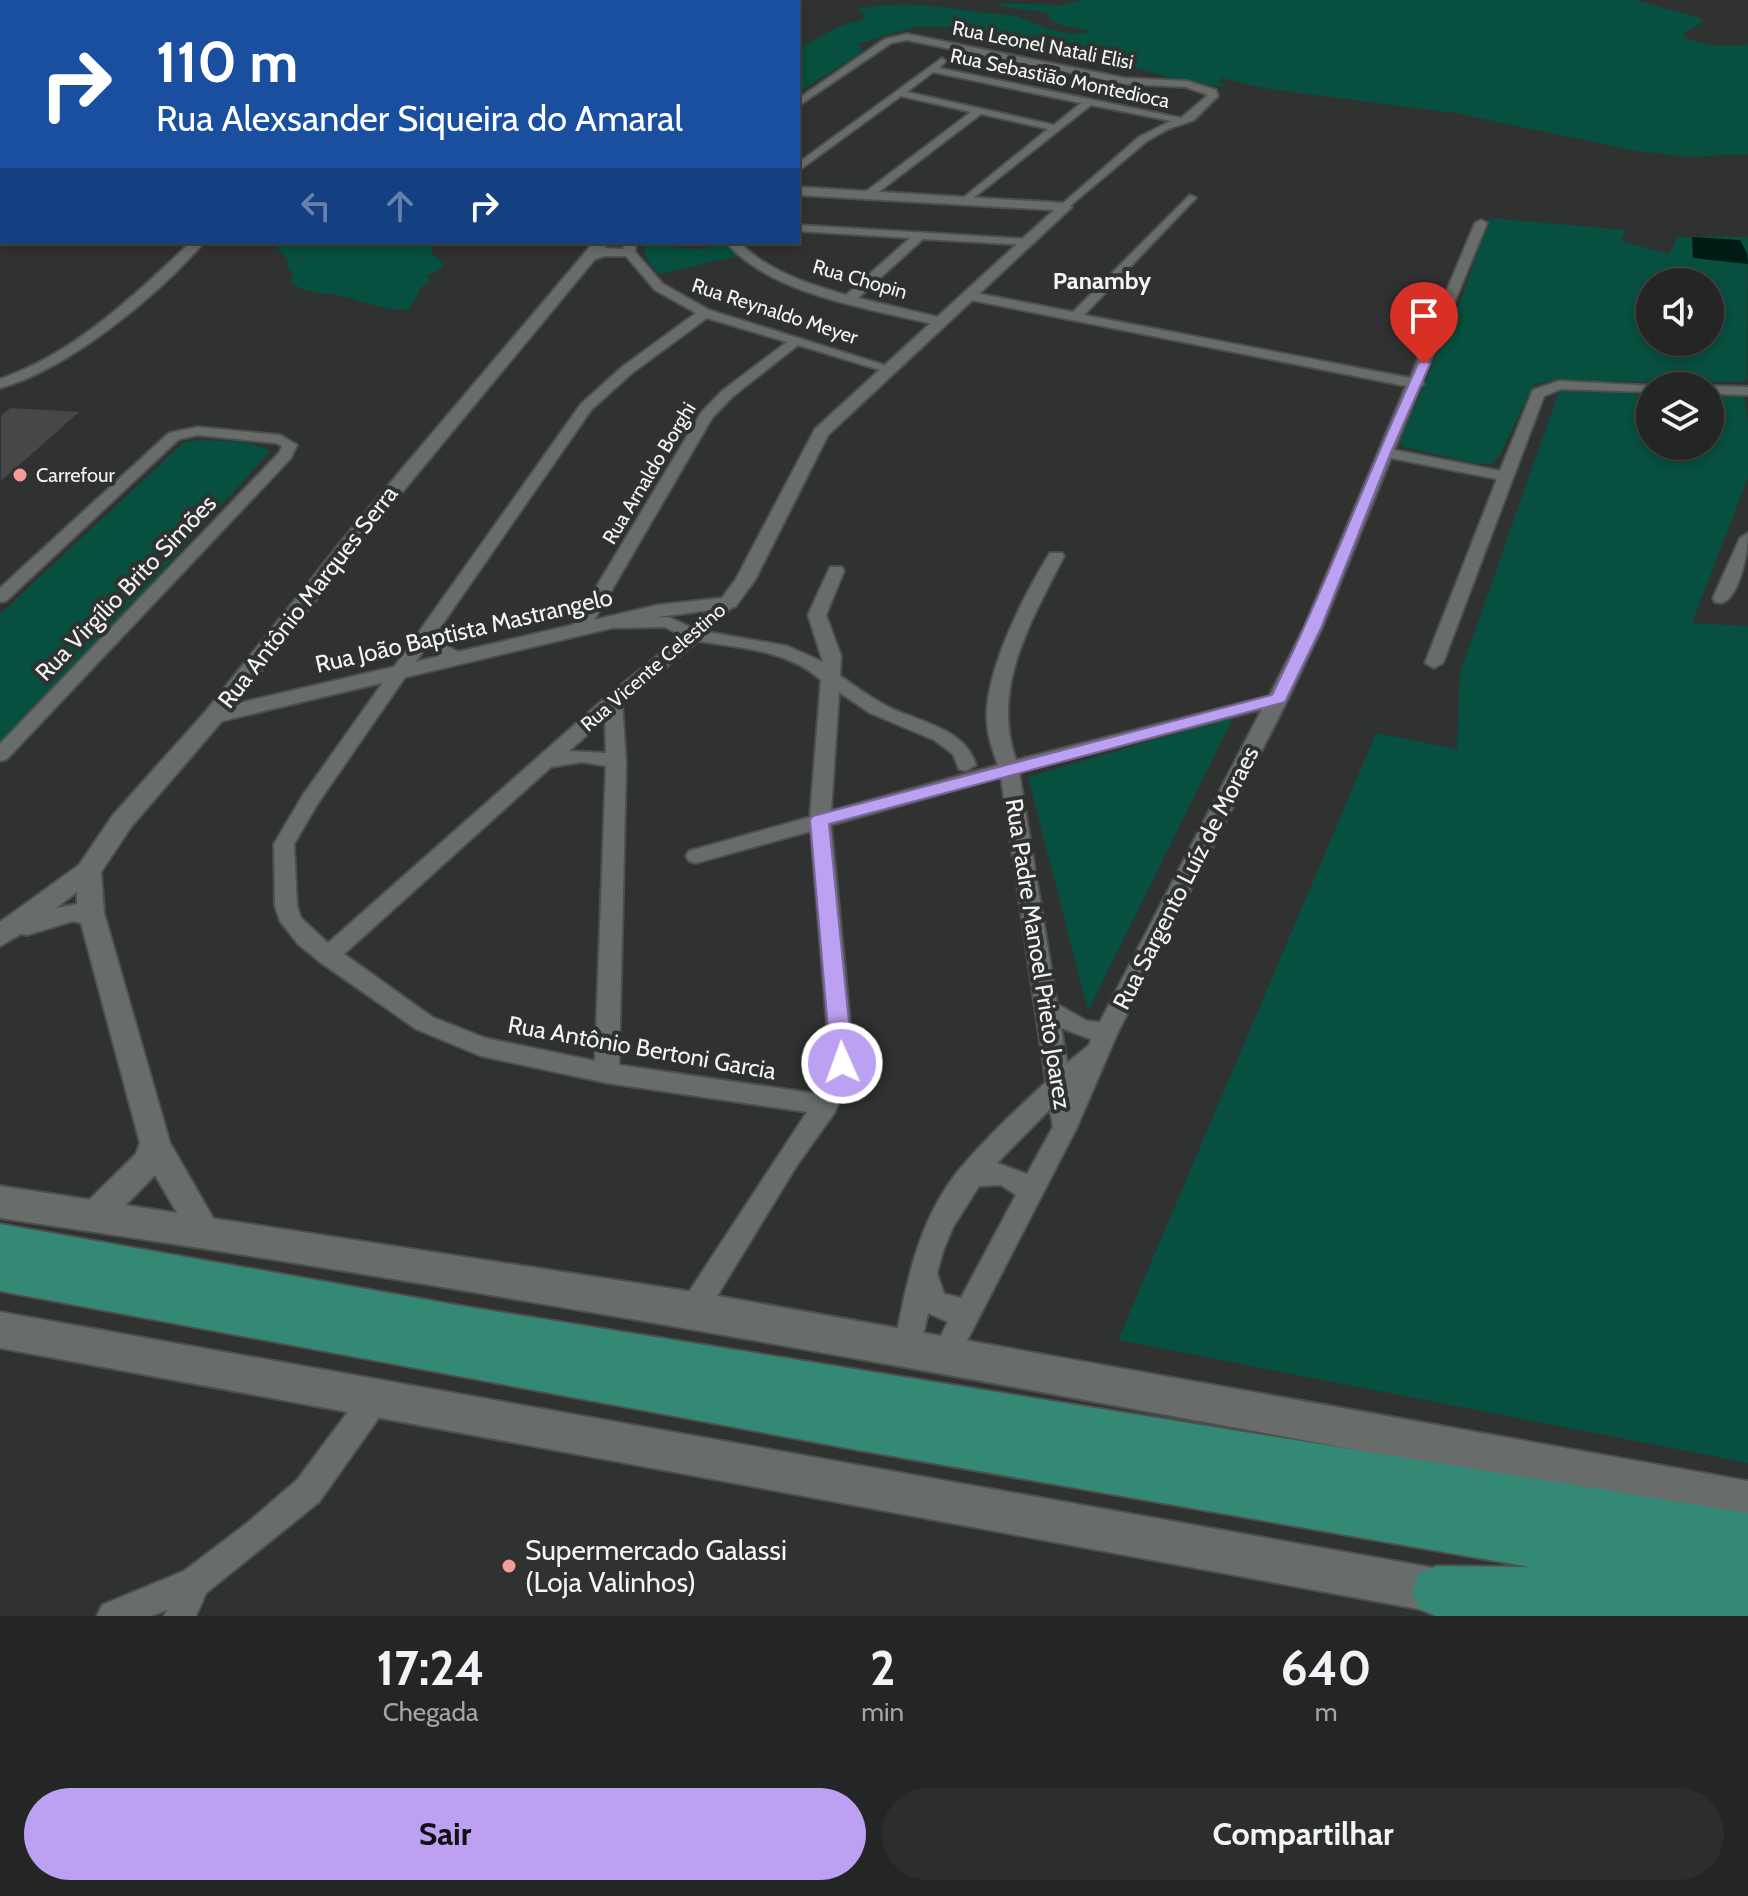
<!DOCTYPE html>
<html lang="pt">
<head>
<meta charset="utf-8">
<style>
  body { margin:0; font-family:Cabin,sans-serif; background:#2b2e2d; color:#f1f3f6; height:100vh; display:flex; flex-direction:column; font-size:30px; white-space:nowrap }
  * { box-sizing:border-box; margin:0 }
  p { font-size:26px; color:#a3a5a7 }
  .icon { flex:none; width:44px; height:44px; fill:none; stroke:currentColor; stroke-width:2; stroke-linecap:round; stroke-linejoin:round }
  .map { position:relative; height:1616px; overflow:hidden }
  .details { display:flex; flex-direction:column; background:#232625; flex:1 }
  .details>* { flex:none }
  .banner { position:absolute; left:0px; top:0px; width:800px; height:244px; box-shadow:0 4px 12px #0003,0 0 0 2px #404342; background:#1a4fa0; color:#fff; overflow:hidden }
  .tools { position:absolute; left:1636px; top:268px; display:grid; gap:16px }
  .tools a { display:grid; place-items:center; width:88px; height:88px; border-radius:50%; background:#232625; box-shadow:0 4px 12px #0003,0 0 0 2px #404342; font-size:40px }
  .pin { position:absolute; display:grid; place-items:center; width:68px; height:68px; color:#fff; margin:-82px -34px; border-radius:50% 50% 50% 0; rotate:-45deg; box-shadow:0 0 8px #0007 }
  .pin .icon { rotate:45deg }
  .me { position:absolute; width:88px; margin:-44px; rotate:358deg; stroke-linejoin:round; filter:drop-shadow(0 0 6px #0008) }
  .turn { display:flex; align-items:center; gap:28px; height:168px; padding:0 24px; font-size:36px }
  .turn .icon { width:104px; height:104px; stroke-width:2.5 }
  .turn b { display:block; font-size:56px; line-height:68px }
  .lanes { display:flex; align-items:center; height:76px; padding:0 24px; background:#0003; justify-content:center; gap:40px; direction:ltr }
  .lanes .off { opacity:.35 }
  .eta { display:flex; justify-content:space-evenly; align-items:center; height:136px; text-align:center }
  .eta b { font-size:48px; font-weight:800; line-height:56px }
  .primary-button { display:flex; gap:16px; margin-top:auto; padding:16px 24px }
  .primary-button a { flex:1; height:92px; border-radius:48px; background:#bca0f2; color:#111; font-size:32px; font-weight:800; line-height:92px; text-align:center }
  .primary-button a+a { background:#2b2e2d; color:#f1f3f6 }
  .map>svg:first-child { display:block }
  .green { fill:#074f3e; fill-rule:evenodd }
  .water { fill:#001b13 }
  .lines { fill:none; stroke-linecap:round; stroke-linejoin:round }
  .minor-casing { stroke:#4c4f4e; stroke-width:4 }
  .tertiary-casing { stroke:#4c4f4e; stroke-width:4 }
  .secondary-casing { stroke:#4c4f4e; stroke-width:4 }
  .primary-casing { stroke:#4c4f4e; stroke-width:4 }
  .minor { fill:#686c6a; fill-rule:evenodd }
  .tertiary { fill:#686c6a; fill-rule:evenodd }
  .secondary { fill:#686c6a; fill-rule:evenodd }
  .primary { fill:#348975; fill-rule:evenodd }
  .shaded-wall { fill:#303232 }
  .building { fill:#454847; stroke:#303232; stroke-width:2 }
  .route { fill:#bca0f2; stroke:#7a689d; stroke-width:2 }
  .poi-dot { fill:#f59b9a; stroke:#2f3231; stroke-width:3 }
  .labels { text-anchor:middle; stroke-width:8; stroke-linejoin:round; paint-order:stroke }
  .far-street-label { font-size:20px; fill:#f3f5f4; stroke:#2f3231 }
  .far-poi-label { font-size:20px; fill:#f3f5f4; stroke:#2f3231; text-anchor:start }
  .far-quarter-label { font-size:24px; font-weight:bold; fill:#f3f5f4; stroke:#2f3231 }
  .street-label { font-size:24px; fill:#f3f5f4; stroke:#2f3231 }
  .near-poi-label { font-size:28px; fill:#f3f5f4; stroke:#2f3231; text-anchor:start }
</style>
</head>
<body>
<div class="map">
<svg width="1748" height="1616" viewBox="0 0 1748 1616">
  <rect width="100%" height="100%" fill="#2f3231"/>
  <g class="green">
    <path d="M1083,0H1636L1700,18L1703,22L1684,33V37C1706,47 1725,47 1748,44V154L1689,157L1636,151L1455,113L1268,89L1222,78L1217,82L1225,84L1223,87L1175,79L1115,62L1057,53L961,27H914L858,44L863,52L798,92V49L838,27L863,19L864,15L857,9C897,0 938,6 979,12C991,14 1004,13 1015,16C1043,25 1063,40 1092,31L1063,26L1049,20V13L998,6L1002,3L1062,5Z"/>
    <path d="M1489,218L1626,230L1621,241L1669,254L1678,237H1748L1747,379L1738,382L1551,381L1534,384L1500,455L1492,464L1473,463L1403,447L1399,442L1463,294ZM1650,282H1710V342H1650Z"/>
    <path d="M272,242H439L433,244L431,255L440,259L443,267L427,276L430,280L421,288L409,309C386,311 368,303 345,297C326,291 305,296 290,281L293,274L287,267L288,260Z"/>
    <path d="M645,242H669L668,247L699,249L729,244L738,256L660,274C651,266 641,255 645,242Z"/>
    <path d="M1559,391L1650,394V446H1710V396L1744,397L1748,422V477L1692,623L1748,626V1463L1118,1340L1376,733L1457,749L1460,673Z"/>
    <path d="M189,441C209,440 254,440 270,451L92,649L0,743V614L182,444Z"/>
    <path d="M1234,716L1088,1011L1028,777Z"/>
  </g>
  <path class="water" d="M1692,237L1740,240L1747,253L1748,264L1693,258Z"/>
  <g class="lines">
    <defs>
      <g id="minor">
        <path d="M0,27L2,28V34L0,33Z"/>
        <path d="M907,34L1125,78L1187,81L1216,90L1218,96L1194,120L1168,129L1147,141L1065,210L1061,209V205L1139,137L1171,121L1091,105L967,203L963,202V198L1048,129L981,114L872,197H864V193L971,112L901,96L798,171V163L942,58L946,61L939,68L1181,118L1208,95L1186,87L1125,84L907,40L891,43L798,106V99L885,39ZM933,72L1081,103L1054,125L907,92Z"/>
        <rect x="0" y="105" width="2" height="6"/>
        <path d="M1190,195L1196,198L1194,200L1084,315L1410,378L1475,223L1481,220L1487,223L1422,381L1424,384L1420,387L1394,450L1500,471L1533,390L1559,381L1656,386H1650V392L1561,389L1544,396L1443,663L1434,668L1425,663L1497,479L1391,458L1322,628L1288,699L1118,1032L1077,1127L955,1364L945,1368L935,1364L931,1355L948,1322L928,1313L918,1358L908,1362L898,1358L894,1349C905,1288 918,1220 959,1170C985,1139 1016,1110 1046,1082L1001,777L831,825L854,1063L835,1112L797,1165L703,1319L693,1323L683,1319L679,1310L683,1301L807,1112L607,1083L481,1056L416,1029L320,962L298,944L280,921L275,906L274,844L303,795L581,404L622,367L696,313L655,290L626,256H605L586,262L580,258L604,248L623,249L624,242H636L635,252L663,284L709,310L897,369L890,373L798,345L732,397L712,418L589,629L580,634L571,629L701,413L722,391L787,342L707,318L632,373L591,410L439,629L447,646L470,658L461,663L438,656L428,644L318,803L294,844L297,906L301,918L328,943L606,697L682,636L665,627L615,628L606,623L609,619L668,617L693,628L722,599L728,598L736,603L708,632L787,646L823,662L808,615L830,567H842L844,571L826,615L841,656L840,676C854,685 868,696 883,704C915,722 964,726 976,765L966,771L959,769L953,754L934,740L870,713L839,692L831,811L998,765C993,751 988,737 987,722C984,672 1024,595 1050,553H1062L1064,556C1032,620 990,687 1016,760L1269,696L1304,628L1406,386L971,300L965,296L971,292L1073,312ZM698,641C741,648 788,650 821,680L810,817L689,851L686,856L689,861L696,863L811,831L830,1063L818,1094L619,1065L626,763L622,703ZM1262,709L1100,1022L1087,1021L1057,1004L1019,772ZM605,719L606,753L569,751ZM582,762L606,766L595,1061L485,1038L432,1017L344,954L551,767ZM1061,1028L1091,1039L1089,1045L1067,1063ZM1050,1109L1053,1127L1027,1174L997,1163ZM1001,1185L1016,1195L961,1298L944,1294L937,1273L943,1251L953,1227L979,1186Z"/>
        <path d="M798,225L1028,239L1034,242L1028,245L923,239L858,298L946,319L947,322L941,326C875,309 771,296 726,242H739C767,271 808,284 846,295L910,238L798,231Z"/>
        <rect x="0" y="228" width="2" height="6"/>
        <path d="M191,242H204C159,295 67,370 0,388V379C74,354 135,295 191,242Z"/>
        <path d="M1710,386L1748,387V395L1710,394Z"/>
        <path d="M198,427L280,435L297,445L291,458L7,759L0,761V744L279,453L282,446L276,443L198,435L179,439L6,601L0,602V588L169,433Z"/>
        <path d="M1748,533C1748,551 1740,598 1721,603L1715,602L1713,598L1740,538Z"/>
        <path d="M375,1385L385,1389L389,1399L385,1409L319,1502L206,1593L196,1616H164L167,1610L151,1616H97L102,1605L184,1571L246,1524L297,1480L365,1389Z"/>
      </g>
      <path id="tertiary" d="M798,187L1065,203L1072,207L828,435L755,580L735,607L658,617L222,721L131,827L101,872L104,913L170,1143L221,1232L216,1242L205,1246L194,1242L155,1175L104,1227L93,1231L82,1227L77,1217L82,1207L136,1154L140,1143L81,923L73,921L27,935L21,934L0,946V922L79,865L113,815L206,711L352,528L594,242H609L366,536L235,704L658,605L722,598L736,579L815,429L1054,210L798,195ZM77,892V904L56,908Z"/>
      <g id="secondary">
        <path d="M0,1186L707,1294L1748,1481V1523C1166,1415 586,1303 0,1218Z"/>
        <path d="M0,1312L1451,1571L1467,1577L1473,1593L1467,1609L1451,1615L0,1348Z"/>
      </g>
      <path id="primary" d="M0,1224L462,1306L1748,1513V1616H1436L1419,1609L1412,1591L1419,1573L1437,1566L1530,1567L858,1450L0,1291Z"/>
    </defs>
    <use href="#minor" class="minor-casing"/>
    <use href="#tertiary" class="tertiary-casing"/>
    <use href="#secondary" class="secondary-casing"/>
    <use href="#primary" class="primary-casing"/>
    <use href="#minor" class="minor"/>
    <use href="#tertiary" class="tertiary"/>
    <use href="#secondary" class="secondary"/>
    <use href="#primary" class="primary"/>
  </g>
  <path class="shaded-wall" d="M82,411L89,430L0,510V483Z"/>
  <path class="building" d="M10,407L82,411L0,483V415Z"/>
  <path class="route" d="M1424,360L1430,364L1391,452L1321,628L1285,702L829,824L853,1063L850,1069L842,1071L835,1069L831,1063L810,820L813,816L1272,695C1326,587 1367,474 1418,364Z"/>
  <g class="poi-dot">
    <circle cx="20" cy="475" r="8"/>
    <circle cx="509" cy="1566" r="8"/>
  </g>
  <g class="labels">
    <g class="far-street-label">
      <text transform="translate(1043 45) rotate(11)" y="7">Rua Leonel Natali Elisi</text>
      <text transform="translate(1060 78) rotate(12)" y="7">Rua Sebastião Montedioca</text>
      <text transform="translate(860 279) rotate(16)" y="7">Rua Chopin</text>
      <text transform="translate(775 311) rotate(18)" y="7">Rua Reynaldo Meyer</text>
      <text transform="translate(649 473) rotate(-59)" y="7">Rua Arnaldo Borghi</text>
      <text transform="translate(653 667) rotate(-41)" y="7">Rua Vicente Celestino</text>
    </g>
    <g class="far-poi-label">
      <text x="36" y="482">Carrefour</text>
    </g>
    <g class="far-quarter-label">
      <text x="1102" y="289">Panamby</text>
    </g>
    <g class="street-label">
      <text transform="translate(126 588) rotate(-46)" y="8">Rua Virgílio Brito Simões</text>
      <text transform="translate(308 597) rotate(-52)" y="8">Rua Antônio Marques Serra</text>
      <text transform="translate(464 631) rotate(-13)" y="8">Rua João Baptista Mastrangelo</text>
      <text transform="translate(1186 878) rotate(-63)" y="8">Rua Sargento Luíz de Moraes</text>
      <text transform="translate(1038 954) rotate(81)" y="8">Rua Padre Manoel Prieto Joarez</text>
      <text transform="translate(642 1048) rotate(10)" y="8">Rua Antônio Bertoni Garcia</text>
    </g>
    <g class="near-poi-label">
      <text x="525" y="1560">Supermercado Galassi<tspan x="525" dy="32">(Loja Valinhos)</tspan></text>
    </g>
  </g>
</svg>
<div class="tools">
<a><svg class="icon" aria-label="sound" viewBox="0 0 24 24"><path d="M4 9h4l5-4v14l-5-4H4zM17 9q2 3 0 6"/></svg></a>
<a><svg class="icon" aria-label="layers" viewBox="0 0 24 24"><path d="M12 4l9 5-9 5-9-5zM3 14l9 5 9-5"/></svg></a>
</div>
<div class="pin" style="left:1424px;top:364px;background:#d93025"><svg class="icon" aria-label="arrive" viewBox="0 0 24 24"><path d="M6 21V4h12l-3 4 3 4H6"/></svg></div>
<svg class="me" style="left:842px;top:1063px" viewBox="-20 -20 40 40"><circle r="17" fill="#bca0f2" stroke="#fff" stroke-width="3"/><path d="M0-11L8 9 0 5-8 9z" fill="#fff"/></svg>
<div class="banner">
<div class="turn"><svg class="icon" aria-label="right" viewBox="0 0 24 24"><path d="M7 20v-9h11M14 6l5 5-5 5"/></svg><div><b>110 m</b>Rua Alexsander Siqueira do Amaral</div></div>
<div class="lanes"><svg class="icon off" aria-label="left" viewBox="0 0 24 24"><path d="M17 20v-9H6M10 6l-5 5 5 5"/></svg><svg class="icon off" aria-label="ahead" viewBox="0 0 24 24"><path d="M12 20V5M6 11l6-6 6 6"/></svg><svg class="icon" aria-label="right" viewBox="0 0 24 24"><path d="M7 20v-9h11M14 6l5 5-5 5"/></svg></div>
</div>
</div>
<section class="details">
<div class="eta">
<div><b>17:24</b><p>Chegada</p></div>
<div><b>2</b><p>min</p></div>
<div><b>640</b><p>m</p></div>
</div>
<div class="primary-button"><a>Sair</a><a>Compartilhar</a></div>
</section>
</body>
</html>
